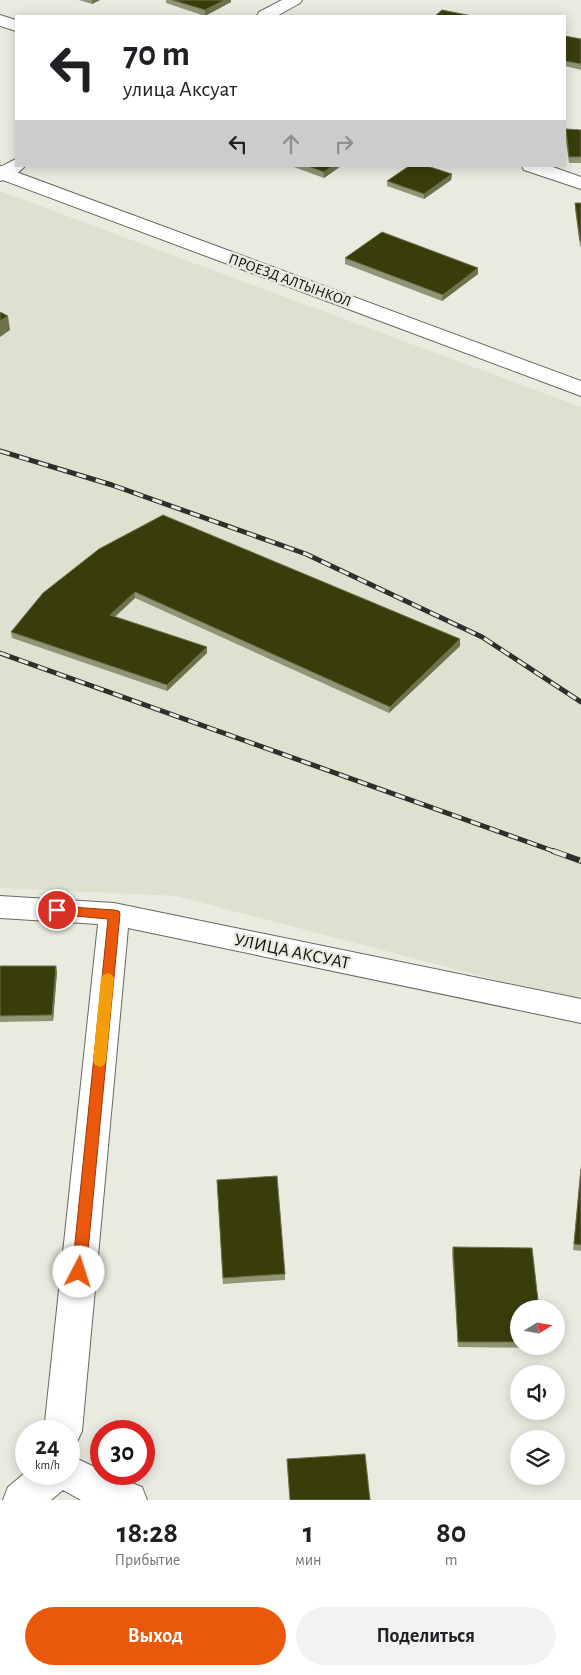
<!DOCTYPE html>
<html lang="ru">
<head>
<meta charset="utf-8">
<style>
  body { margin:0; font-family:"Alegreya Sans",sans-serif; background:#f2f2f2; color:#202124; height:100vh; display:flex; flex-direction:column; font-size:19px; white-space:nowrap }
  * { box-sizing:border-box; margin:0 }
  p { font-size:16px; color:#757577 }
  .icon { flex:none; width:28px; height:28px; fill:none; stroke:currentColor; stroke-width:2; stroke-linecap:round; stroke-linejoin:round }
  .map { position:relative; height:1500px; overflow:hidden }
  .side { display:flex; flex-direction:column; background:#fff; flex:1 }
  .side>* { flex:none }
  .top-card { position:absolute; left:15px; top:15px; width:551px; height:152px; border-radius:0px; box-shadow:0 2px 12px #0003; background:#fff; color:#202124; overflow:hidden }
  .needle { width:32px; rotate:79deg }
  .tools { position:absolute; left:510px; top:1300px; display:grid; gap:10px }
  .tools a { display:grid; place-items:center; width:55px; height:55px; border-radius:50%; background:#fff; box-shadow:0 2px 12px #0003; font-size:25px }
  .speed { position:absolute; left:15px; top:1420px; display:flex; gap:10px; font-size:25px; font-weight:700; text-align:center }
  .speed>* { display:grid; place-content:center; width:65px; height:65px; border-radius:50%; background:#fff; box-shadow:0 2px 12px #0003; line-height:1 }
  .speed small { font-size:12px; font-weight:400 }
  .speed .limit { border:8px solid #d22; background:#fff; color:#111 }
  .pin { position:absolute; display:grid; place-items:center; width:42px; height:42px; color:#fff; margin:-21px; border:2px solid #fff; border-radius:50%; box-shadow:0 1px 5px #0007 }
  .me { position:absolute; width:55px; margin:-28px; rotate:5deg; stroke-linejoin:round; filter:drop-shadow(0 0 4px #0008) }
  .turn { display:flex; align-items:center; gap:18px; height:105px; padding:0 25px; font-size:22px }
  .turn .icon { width:65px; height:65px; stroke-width:2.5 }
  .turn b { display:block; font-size:35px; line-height:42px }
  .lanes { display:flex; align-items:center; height:48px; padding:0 25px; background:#0003; justify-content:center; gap:25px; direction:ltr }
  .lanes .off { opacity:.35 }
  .eta { display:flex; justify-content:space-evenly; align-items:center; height:85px; text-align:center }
  .eta b { font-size:30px; font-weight:700; line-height:35px }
  .action { display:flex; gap:10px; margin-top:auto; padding:10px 25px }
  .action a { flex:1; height:58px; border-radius:30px; background:#ea580c; color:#fff; font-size:20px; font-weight:700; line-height:58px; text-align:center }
  .action a+a { background:#f2f2f2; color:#202124 }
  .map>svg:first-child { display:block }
  .built { fill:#dfe1d0 }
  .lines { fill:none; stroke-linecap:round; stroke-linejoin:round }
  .minor-casing { stroke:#66685f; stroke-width:2 }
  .major-casing { stroke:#66685f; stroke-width:2 }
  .minor { fill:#fff; fill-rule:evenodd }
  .major { fill:#fff; fill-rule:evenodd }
  .rail-far1-casing { stroke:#2e2e2a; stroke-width:5 }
  .rail-casing { stroke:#2e2e2a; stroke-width:6 }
  .rail-far1 { stroke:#e9ebe1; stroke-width:3; stroke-dasharray:10; stroke-linecap:butt }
  .rail { stroke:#e9ebe1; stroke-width:4.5; stroke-dasharray:14; stroke-linecap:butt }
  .wall { fill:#919476 }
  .shaded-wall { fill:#6e714b }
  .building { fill:#393d0b; stroke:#6e714b }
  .route { fill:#ea580c; stroke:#983908 }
  .slow { fill:#f59e0b }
  .labels { text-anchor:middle; stroke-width:5; stroke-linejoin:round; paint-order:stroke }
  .far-street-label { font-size:15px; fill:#0e0e0b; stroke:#e9ebe1 }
  .street-label { font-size:18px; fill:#0e0e0b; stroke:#e9ebe1 }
</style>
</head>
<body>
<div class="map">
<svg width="581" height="1500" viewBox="0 0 581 1500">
  <rect width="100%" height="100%" fill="#e9ebe1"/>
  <path class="built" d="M0,191L581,407V1002L176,896L0,888Z"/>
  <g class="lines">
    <defs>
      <g id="minor">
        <path d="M282,0H302L300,3L277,16H257L259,12Z"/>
        <path d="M0,15L16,20V31L0,26Z"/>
        <path d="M16,159V166H25C19,173 9,179 0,181V167Z"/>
        <path d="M522,166H550L581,177V189L524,170Z"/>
        <path d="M0,896L114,903L581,999V1023L128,928L82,1431L76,1444L69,1447V1431H44L98,924L0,918Z"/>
        <path d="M69,1455L101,1470V1474H109L142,1487L147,1500H81L63,1490L51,1500H3L8,1487L26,1472V1474H69Z"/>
      </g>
      <path id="major" d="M0,166L581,381V396L0,179Z"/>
    </defs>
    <use href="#minor" class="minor-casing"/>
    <use href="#major" class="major-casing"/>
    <use href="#minor" class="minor"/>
    <use href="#major" class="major"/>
    <defs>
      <g id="rail-far1">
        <path d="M0,451L112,485L306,554L482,637L581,702"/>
        <path d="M0,653L556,852"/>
      </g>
      <path id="rail" d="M553,851L581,861"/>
    </defs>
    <use href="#rail-far1" class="rail-far1-casing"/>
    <use href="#rail" class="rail-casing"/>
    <use href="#rail-far1" class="rail-far1"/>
    <use href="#rail" class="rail"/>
  </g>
  <g class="wall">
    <path d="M79,0H100L92,4Z"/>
    <path d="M166,0H231V2L205,16L166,3Z"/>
    <path d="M565,36L581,39V70L565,66Z"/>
    <path d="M566,129L581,130V163H569L565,135Z"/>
    <path d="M291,166H341L324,178Z"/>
    <path d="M452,174L451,180L424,199L387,186V181Z"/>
    <path d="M575,203H581V247L580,246L575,209Z"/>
    <path d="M345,258L478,274L442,301L345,264Z"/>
    <path d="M99,549L460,639V646L389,713L135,598L115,617L207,647V653L167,691L12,638L11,632Z"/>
    <path d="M0,966L57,972L53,1021L0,1022Z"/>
    <path d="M581,1165V1251L573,1250Z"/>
    <path d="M217,1180L285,1274V1280L223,1284Z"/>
    <path d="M453,1247L519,1309V1346H541V1348L458,1347L452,1253Z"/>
  </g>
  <g class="shaded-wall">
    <path d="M92,0H100L92,4Z"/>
    <path d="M225,0H231V2L205,16V10Z"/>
    <path d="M333,166H341L324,178V172Z"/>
    <path d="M452,174L451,180L424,199V194Z"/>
    <path d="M478,268V274L442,301L443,295Z"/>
    <path d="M8,316L10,330L0,337V321Z"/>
    <path d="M135,592V598L110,621V615Z"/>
    <path d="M460,639V646L389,713L390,707Z"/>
    <path d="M207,647V653L167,691V685Z"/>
    <path d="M56,966L57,972L53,1021L52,1015Z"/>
  </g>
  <g class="building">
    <path d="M172,0H225L205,10Z"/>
    <path d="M442,10L472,16H435Z"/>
    <path d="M565,36L581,39V64L565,61Z"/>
    <path d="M566,129L581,130V157H569Z"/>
    <path d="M307,166H333L324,172Z"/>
    <path d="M409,166H427L452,174L424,194L387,181Z"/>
    <path d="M575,203H581V241H580Z"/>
    <path d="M382,232L478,268L443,295L345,258Z"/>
    <path d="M0,312L8,316L0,321Z"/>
    <path d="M163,515L460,639L390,707L135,592L110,615L207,647L167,685L11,632L43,593L99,549Z"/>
    <path d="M0,966H56L52,1015L0,1016Z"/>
    <path d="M581,1169V1245L574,1244Z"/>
    <path d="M277,1176L285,1274L223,1278L217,1180Z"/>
    <path d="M453,1247L532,1248L539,1309H519V1342H458Z"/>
    <path d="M365,1454L370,1500H290L287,1459Z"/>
  </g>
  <path class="route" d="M57,906L114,910L119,911L120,914L86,1272L84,1277L79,1279L74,1277L72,1272L108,919L53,914L51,910L53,907Z"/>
  <path class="slow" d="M108,973L112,975L114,978L106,1061L104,1065L100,1067L95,1065L93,1061L101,978L103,975Z"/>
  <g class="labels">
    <g class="far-street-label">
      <text transform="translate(290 280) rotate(20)" y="5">ПРОЕЗД АЛТЫНКОЛ</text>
    </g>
    <g class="street-label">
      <text transform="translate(292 951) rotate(12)" y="6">УЛИЦА АКСУАТ</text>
    </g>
  </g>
</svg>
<div class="tools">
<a><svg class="needle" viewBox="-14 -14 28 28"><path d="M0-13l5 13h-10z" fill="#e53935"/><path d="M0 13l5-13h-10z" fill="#757577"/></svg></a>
<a><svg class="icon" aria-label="sound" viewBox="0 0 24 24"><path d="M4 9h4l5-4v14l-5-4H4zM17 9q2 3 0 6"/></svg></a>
<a><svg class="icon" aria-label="layers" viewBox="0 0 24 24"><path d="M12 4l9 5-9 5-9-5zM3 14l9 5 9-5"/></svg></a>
</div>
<div class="speed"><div>24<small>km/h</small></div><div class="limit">30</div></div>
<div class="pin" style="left:57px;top:910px;background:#d93025"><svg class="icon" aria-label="arrive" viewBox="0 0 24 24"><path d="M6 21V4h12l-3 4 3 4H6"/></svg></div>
<svg class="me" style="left:79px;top:1272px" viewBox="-20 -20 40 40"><circle r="19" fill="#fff"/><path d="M0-13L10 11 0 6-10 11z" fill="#ea580c"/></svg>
<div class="top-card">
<div class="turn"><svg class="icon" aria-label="left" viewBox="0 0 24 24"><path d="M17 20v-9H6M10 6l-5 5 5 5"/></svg><div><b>70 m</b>улица Аксуат</div></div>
<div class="lanes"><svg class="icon" aria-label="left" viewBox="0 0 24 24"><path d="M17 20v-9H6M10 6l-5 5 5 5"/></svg><svg class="icon off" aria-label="ahead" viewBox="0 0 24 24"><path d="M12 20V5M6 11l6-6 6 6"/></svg><svg class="icon off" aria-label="right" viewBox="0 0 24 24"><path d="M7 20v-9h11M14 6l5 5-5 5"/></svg></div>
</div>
</div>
<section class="side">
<div class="eta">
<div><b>18:28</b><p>Прибытие</p></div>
<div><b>1</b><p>мин</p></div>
<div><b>80</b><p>m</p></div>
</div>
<div class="action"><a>Выход</a><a>Поделиться</a></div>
</section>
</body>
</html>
